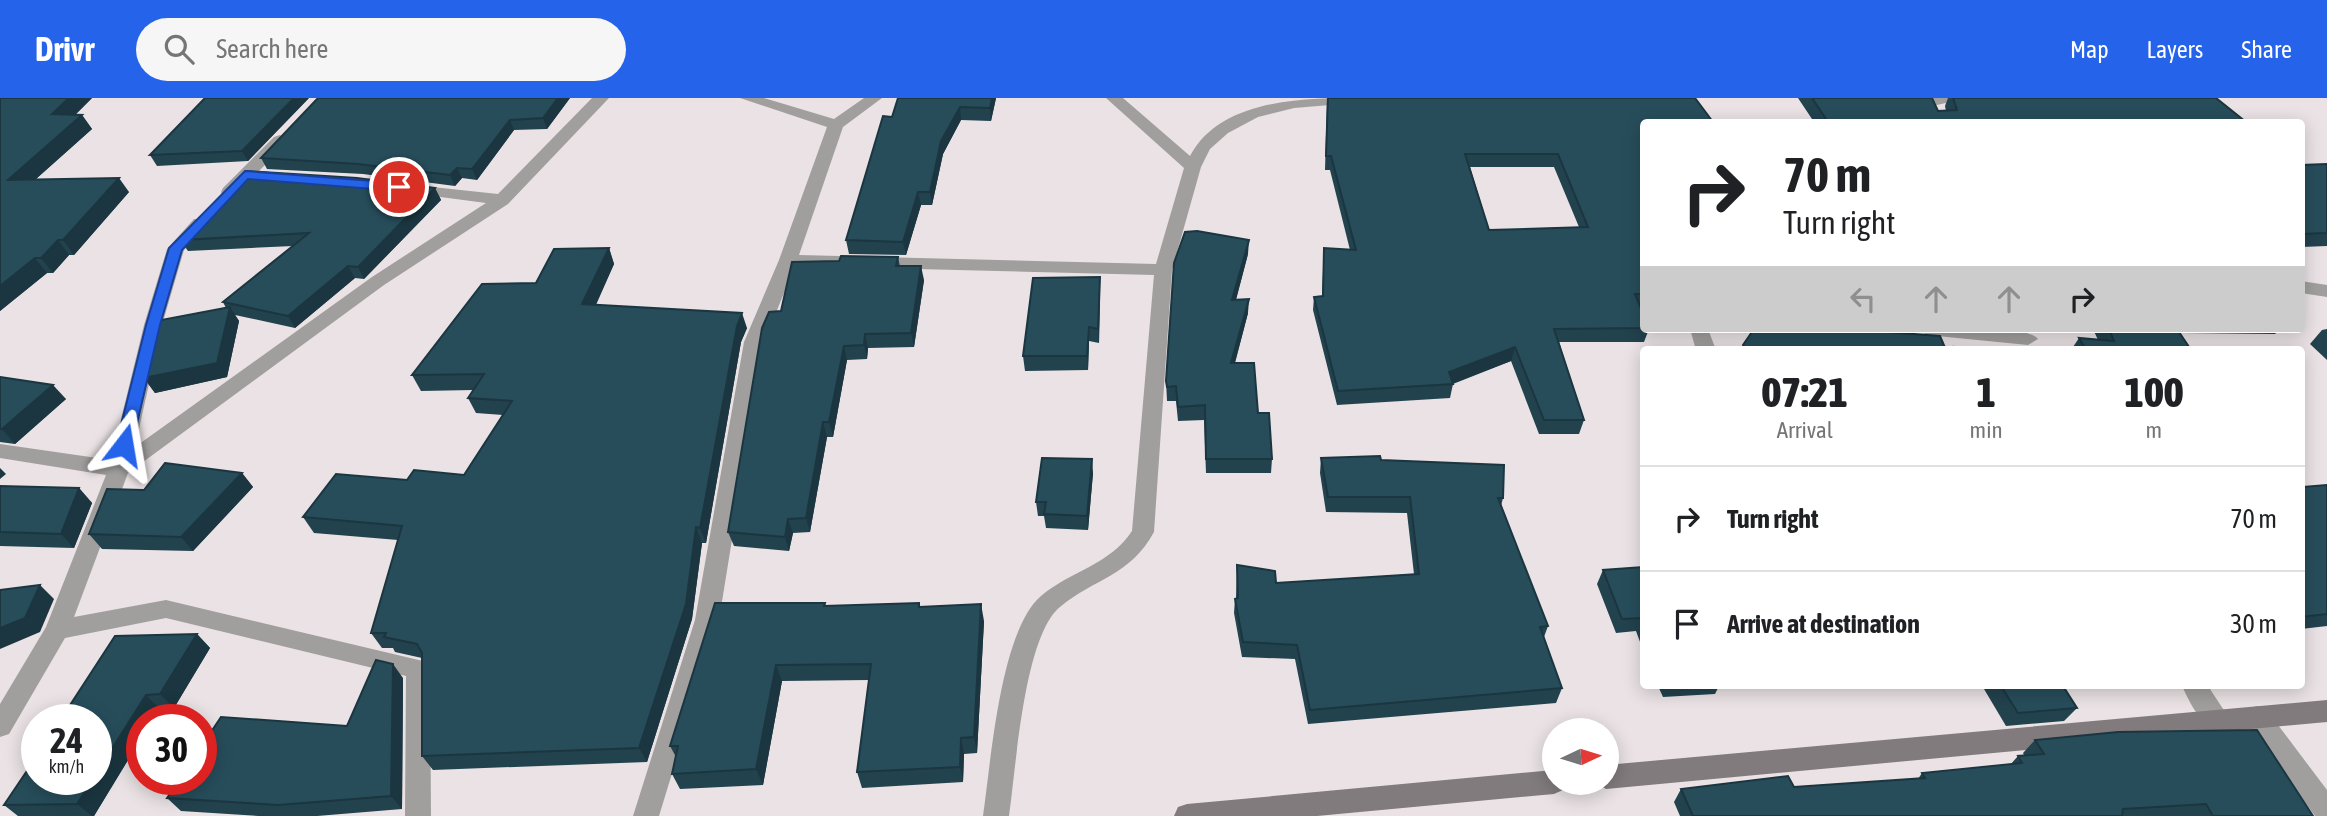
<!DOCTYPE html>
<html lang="en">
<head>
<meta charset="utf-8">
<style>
  body { margin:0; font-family:"Asap Condensed",sans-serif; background:#f6f6f6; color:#202124; height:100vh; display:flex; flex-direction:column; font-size:26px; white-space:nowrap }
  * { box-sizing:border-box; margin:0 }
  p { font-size:23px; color:#757577 }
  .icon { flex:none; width:38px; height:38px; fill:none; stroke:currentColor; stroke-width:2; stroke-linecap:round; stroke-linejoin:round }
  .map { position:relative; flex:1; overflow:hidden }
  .drawer { position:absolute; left:1640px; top:248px; width:665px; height:343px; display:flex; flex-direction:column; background:#fff; border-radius:7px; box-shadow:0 4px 18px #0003 }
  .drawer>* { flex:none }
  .top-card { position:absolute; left:1640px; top:21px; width:665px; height:214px; border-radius:7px; box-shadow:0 4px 18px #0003; background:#fff; color:#202124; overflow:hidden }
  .needle { width:46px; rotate:86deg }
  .tools { position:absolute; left:1542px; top:620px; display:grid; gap:14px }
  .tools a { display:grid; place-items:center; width:77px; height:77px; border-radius:50%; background:#fff; box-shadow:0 4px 18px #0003; font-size:35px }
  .speed { position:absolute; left:21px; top:606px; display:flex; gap:14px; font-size:35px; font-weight:700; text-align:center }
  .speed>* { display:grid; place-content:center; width:91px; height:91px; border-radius:50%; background:#fff; box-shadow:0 4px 18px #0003; line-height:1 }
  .speed small { font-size:18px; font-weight:400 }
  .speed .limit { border:10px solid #d22; background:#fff; color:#111 }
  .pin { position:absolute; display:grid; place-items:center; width:60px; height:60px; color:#fff; margin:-30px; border:4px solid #fff; border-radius:50%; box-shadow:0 2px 7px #0007 }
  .me { position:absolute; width:77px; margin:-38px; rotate:14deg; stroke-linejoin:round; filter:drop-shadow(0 0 5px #0008) }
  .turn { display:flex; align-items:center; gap:24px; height:147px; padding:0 28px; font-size:32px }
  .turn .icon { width:91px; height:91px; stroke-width:2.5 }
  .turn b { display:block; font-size:49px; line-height:60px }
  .lanes { display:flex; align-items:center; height:66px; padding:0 28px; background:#0003; justify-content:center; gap:35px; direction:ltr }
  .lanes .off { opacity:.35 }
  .eta { display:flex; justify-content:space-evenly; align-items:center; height:119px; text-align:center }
  .eta b { font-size:42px; font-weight:800; line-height:49px }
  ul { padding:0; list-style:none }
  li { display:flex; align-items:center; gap:21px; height:105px; padding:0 28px; border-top:2px solid #e0e0e0 }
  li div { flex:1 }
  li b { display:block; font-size:26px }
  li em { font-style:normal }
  header { display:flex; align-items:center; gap:42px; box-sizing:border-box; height:98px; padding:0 35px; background:#2563eb; color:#fff }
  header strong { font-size:33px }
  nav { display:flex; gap:38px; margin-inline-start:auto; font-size:24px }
  .search { width:490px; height:63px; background:#f6f6f6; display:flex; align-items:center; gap:18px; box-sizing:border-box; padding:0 24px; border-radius:38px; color:#757577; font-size:26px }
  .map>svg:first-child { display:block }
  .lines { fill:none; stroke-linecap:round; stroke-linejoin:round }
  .street { fill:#a19e9e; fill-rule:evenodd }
  .secondary { fill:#817b7d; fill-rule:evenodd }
  .wall { fill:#22424e; fill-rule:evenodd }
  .shaded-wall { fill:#1b3640 }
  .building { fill:#274d5b; stroke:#1b3640; stroke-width:2; fill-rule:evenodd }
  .route { fill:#2563eb; stroke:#184099; stroke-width:2 }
</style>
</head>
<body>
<header>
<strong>Drivr</strong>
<div class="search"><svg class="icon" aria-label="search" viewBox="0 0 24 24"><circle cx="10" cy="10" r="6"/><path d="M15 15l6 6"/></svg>Search here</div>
<nav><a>Map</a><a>Layers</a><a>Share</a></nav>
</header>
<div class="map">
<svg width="2327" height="718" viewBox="0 0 2327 718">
  <rect width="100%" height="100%" fill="#eae2e4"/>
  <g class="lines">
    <g class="street">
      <path d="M592,0H609L508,106L384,187L128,375L74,519L166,502L427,564L430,571L431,718H405L406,578L166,520L65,540L9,636L0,639V606L46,529L106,377L0,360V346L111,362L144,227L167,151L194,121H206L209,125L184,152L162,227L135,349L372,179L486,105L410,95L402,90L404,86L498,96Z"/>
      <path d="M740,0H764L834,21L864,0H882L843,29L799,157L1156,166L1184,70L1106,0H1123L1190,58C1221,0 1305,0 1362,0L1354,5L1294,10L1258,19L1228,35L1210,51L1201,69L1172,172L1154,434C1130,478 1095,480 1060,509C1024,538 1016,670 1009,718H983C991,664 1000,533 1041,498C1070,473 1110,467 1132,433L1154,177L795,168L764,244L719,522L659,718H633L695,522L744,244L779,162L827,29Z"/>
      <path d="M1902,0H1958L1955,3L1932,8L1905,3Z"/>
      <path d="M280,37L288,42L286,45L235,98H223L221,94L223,90L274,39Z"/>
      <path d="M2301,183L2327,187V199L2301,195Z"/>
      <path d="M1690,231H1708L1716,252H1696Z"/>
      <path d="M1918,231C1939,231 2027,226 2038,241L2028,247L1927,237Z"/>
      <path d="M2182,588H2208L2231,623L2227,631C2205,638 2190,605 2182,588Z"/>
      <path d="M2257,608L2266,611L2327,692V718H2315L2248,627L2244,619L2248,611Z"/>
    </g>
    <g class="secondary">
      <path d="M2327,602V624L1606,691L1595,684H1606V667Z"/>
      <path d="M1554,672V684H1567L1563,692L1554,696L1317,718H1174L1178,709L1187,706Z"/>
    </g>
  </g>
  <g class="wall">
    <path d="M0,0H92L76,16L82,17L92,31L36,81L129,94L74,157H69L53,175H47L0,213Z"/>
    <path d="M309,0L248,63L157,68L150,57Z"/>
    <path d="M570,0L547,31L514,32L477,82L462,80L455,88L363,76L267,71L261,60Z"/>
    <path d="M996,0L991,23L961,22L943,56L932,107H921L906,157L849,156L846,142L892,19Z"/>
    <path d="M1327,0L1643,24V204L1641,210L1643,215V231H1649L1644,244H1559L1584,322L1579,336H1539L1511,263L1453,286L1450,300L1337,307L1313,212L1314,199L1322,198L1324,150L1350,152L1330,72H1325ZM1470,69H1554L1579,129L1489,132Z"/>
    <path d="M1798,0H1932L1938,13H1946L1945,8L1948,0H2216L2246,24H1814Z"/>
    <path d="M2327,66V148L2301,149V67Z"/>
    <path d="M435,90L441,102L364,181L355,180L295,230L235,217L239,223L227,279L155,295L144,280L226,210L223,204L293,148L188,153L180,142Z"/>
    <path d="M609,150L614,166L596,207L747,230L741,244L706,445H702L692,521L647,664L433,672L422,658V560L395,554L393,550H382L371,535L398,442L314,435L303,419L407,382L464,377L503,317L476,315L468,300L473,292L421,293L412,277L536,185Z"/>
    <path d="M1248,156L1236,202L1248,215L1235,265L1258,315L1272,361L1271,375H1206L1204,322L1178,323L1176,303H1167L1166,283Z"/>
    <path d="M898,159L900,168L924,182L914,249L868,250L867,261L847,262L833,339H827L810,434L793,435L789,453L734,448L728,434L781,213L839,163Z"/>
    <path d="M1100,179L1099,245L1089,243L1088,272L1025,273L1023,258Z"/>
    <path d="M2093,231H2280L2275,236L2180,235L2191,252H2071L2079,240L2098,242Z"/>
    <path d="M2327,231V262L2310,246L2322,232Z"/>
    <path d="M0,279L66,301L15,346L0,344Z"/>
    <path d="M1321,360L1381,362L1503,400L1501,408L1548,528L1544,539L1562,590L1556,605L1308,626L1295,561L1242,559L1234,515L1235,501L1236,500L1237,467L1276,485L1414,476L1407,415L1326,414L1320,375Z"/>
    <path d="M242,375L253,389L193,453L102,451L89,436L144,392Z"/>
    <path d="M1093,375L1088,432L1046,430L1044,418H1038L1036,404Z"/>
    <path d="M2301,387L2303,389L2327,387V528L2301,531Z"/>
    <path d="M0,388L79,390L92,405L74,450L0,448Z"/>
    <path d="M1643,469V552L1636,533L1616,535L1597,486L1603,472Z"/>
    <path d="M825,505L826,508L919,505L920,509L984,523L977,655L964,656L963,684L862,690L857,674L869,582L782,583L763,687L680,691L672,676L676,659L670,648Z"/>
    <path d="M197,536L210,550L174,610H159L153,621H142V639L94,718H18L4,707L96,621Z"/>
    <path d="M403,580L402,711L317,718H259L181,713L167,700L347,628Z"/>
    <path d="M1658,588H1719L1715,596L1663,599Z"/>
    <path d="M1856,588H2063L2077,610L2064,623L2006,628L1984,591L1857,590Z"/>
    <path d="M2035,642L2313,718H1680L1674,704L1681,691L1794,689L1918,681L1922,675L2010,667L2018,658L2024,657L2023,655Z"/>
  </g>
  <g class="shaded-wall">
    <path d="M69,0H92L62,30L52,16Z"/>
    <path d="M294,0H309L248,63L242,53Z"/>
    <path d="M558,0H570L547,31L543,20Z"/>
    <path d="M992,0H996L991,23L990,10Z"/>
    <path d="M960,9L961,22L943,56L932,107L930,94L941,43Z"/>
    <path d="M82,17L92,31L19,96L8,82Z"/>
    <path d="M510,22L514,32L477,82L472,71Z"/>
    <path d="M457,70L462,80L455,88L450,77Z"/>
    <path d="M119,80L129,94L74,157L63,142Z"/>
    <path d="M435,90L441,102L364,181L358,169Z"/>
    <path d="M918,94L921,107L906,157L903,144Z"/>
    <path d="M58,142L69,157L53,175L41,160Z"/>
    <path d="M1249,142L1248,156L1232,216V202Z"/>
    <path d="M609,150L614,166L589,221L582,206Z"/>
    <path d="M35,160L47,175L0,213V188Z"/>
    <path d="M348,168L355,180L295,230L288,218Z"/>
    <path d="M921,168L924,182L914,249L911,235Z"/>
    <path d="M1100,179V193L1099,245L1098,231Z"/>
    <path d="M1249,201L1248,215L1231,279V265Z"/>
    <path d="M230,209L239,223L227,279L155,295L144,280Z"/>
    <path d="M742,215L747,230L741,244L706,445L700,430L737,228Z"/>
    <path d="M1089,229V243L1088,272L1087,258Z"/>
    <path d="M865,236L868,250L867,261L864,247Z"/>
    <path d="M844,248L847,262L833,339L829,324Z"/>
    <path d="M1515,249L1511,263L1451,286L1449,274Z"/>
    <path d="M53,287L66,301L15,346L2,331Z"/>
    <path d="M823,324L827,339L810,434L806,420Z"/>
    <path d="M1092,361L1093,375L1088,432L1087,418Z"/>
    <path d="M0,370L6,376L0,381Z"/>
    <path d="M242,375L253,389L193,453L181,439Z"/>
    <path d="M79,390L92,405L74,450L61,436Z"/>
    <path d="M788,421L793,435L789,453L785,439Z"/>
    <path d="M696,429L702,445L692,521L647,664L639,650Z"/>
    <path d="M40,487L54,501L40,534L0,551V530Z"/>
    <path d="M981,506L984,523L977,655L974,639Z"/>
    <path d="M197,536L210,550L174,610L160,596Z"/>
    <path d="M393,566L403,580L402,711L391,698Z"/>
    <path d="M776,567L782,583L763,687L756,671Z"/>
    <path d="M146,597L159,610L153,621H142V639L94,718H92L77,706L93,681H96V676Z"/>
    <path d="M961,640L964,656L963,684L960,669Z"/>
  </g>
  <g class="building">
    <path d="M0,0H69L52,16L82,17L8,82L119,80L63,142H58L41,160H35L0,188Z"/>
    <path d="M205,0H294L242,53L150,57Z"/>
    <path d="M318,0H558L543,20L510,22L472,71L457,70L450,77L358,66L261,60Z"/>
    <path d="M898,0H992L990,10L960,9L941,43L930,94H918L903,144L846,142L883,18L892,19Z"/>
    <path d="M1328,0H1695L1713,24H1723H1643V196H1635L1643,215V230L1554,231L1584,322H1544L1515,249L1449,274L1453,286L1338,293L1314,199L1323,198L1324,150L1356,152L1331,58H1326ZM1465,56H1558L1588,129L1489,132Z"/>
    <path d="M1812,0H1932L1938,13L1957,12L1953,0H2216L2246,24H1828Z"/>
    <path d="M2327,66V135L2301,136V67Z"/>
    <path d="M246,73L357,80L435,90L358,169L348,168L288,218L223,204L309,135L180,142Z"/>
    <path d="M1197,133L1249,142L1232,202L1249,201L1231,265H1254L1258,315H1269L1272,361H1206L1205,307L1178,309L1176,288L1167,289L1166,283L1174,165L1185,134Z"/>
    <path d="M609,150L582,206L742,215L737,228L700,430L696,429L686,506L639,650L422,658V555L417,546L384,539L386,535H371L402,428L303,419L336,376L407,382L414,372L464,377L512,303L468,300L484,276L412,277L482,186L536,185L554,151Z"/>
    <path d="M841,158L898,159L896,168H921L911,235L865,236L864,247L844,248L829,324H823L806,420L788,421L785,439L728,434L762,230L769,214L781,213L792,164L839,163Z"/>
    <path d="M1100,179L1098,231L1089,229L1087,258H1023L1033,180Z"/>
    <path d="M230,209L217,265L144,280L161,222Z"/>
    <path d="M1754,231H1886L1887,234L1940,238L1946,252H1746L1743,247Z"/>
    <path d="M2109,231H2177L2191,252H2086L2079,240L2114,243Z"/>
    <path d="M1954,249L1974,252H1955Z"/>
    <path d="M0,279L53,287L2,331H0Z"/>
    <path d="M1380,358L1381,362L1504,367L1503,400H1498L1548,528L1540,529L1562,590L1310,612L1297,547L1243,544L1235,501L1238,500L1237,467L1275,473L1276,485L1419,476L1410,399H1328L1321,360Z"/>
    <path d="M1042,360L1092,361L1087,418L1044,416L1046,404H1036Z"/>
    <path d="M165,365L242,375L181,439L89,436L107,391L144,392Z"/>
    <path d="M2301,387L2303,389L2327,387V516L2301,519Z"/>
    <path d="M0,388L79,390L61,436L0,434Z"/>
    <path d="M1643,469V523L1642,520L1622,521L1603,472Z"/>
    <path d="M40,487L25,520L0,530V492Z"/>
    <path d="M715,505H825L824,508L919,505V509L981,506L974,639L961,640L960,669L857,674L871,566L776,567L756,671L672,676L678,648H670Z"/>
    <path d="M197,536L160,596L146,597L96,676V621H61L115,538Z"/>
    <path d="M376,562L393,566L391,698L278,707L167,700L180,681H201V649L221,619L347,628Z"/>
    <path d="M2001,588H2063L2077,610L2018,615Z"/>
    <path d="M2257,632L2313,718H2213L2206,706L2123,711L2122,718H1693L1681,691L1788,678L1794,689L1925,680L1922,675L2022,665L2018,658L2044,656L2035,642L2118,634Z"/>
    <path d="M37,658V681H93L77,706L4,707Z"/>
  </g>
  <path class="route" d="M245,73L399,85L406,89L399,93L248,81L182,152L160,227L132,347L124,352L119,351L116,347L146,227L169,150Z"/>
</svg>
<div class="tools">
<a><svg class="needle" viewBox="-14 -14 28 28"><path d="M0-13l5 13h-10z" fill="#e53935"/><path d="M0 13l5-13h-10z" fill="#757577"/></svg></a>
</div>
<div class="speed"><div>24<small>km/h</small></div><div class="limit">30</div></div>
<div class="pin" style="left:399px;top:89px;background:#d93025"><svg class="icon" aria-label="arrive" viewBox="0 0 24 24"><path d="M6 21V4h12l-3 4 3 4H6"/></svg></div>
<svg class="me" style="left:124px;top:347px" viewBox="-20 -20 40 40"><path d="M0-17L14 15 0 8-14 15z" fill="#2563eb" stroke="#fff" stroke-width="4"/></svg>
<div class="top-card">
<div class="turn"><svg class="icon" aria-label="right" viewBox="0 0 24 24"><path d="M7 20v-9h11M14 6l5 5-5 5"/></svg><div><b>70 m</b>Turn right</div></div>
<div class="lanes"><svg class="icon off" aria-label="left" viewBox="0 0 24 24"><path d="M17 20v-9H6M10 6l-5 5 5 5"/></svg><svg class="icon off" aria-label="ahead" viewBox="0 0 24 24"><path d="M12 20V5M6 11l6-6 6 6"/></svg><svg class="icon off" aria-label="ahead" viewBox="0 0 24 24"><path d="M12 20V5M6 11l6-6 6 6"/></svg><svg class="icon" aria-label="right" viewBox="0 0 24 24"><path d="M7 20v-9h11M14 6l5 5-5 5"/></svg></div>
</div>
<section class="drawer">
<div class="eta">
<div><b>07:21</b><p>Arrival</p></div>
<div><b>1</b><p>min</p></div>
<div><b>100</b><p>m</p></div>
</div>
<ul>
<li><svg class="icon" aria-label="right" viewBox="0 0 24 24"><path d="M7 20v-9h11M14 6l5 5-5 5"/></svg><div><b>Turn right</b></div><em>70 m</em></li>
<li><svg class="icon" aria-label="arrive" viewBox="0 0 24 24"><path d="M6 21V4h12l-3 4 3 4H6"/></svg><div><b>Arrive at destination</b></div><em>30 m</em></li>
</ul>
</section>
</div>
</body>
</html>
